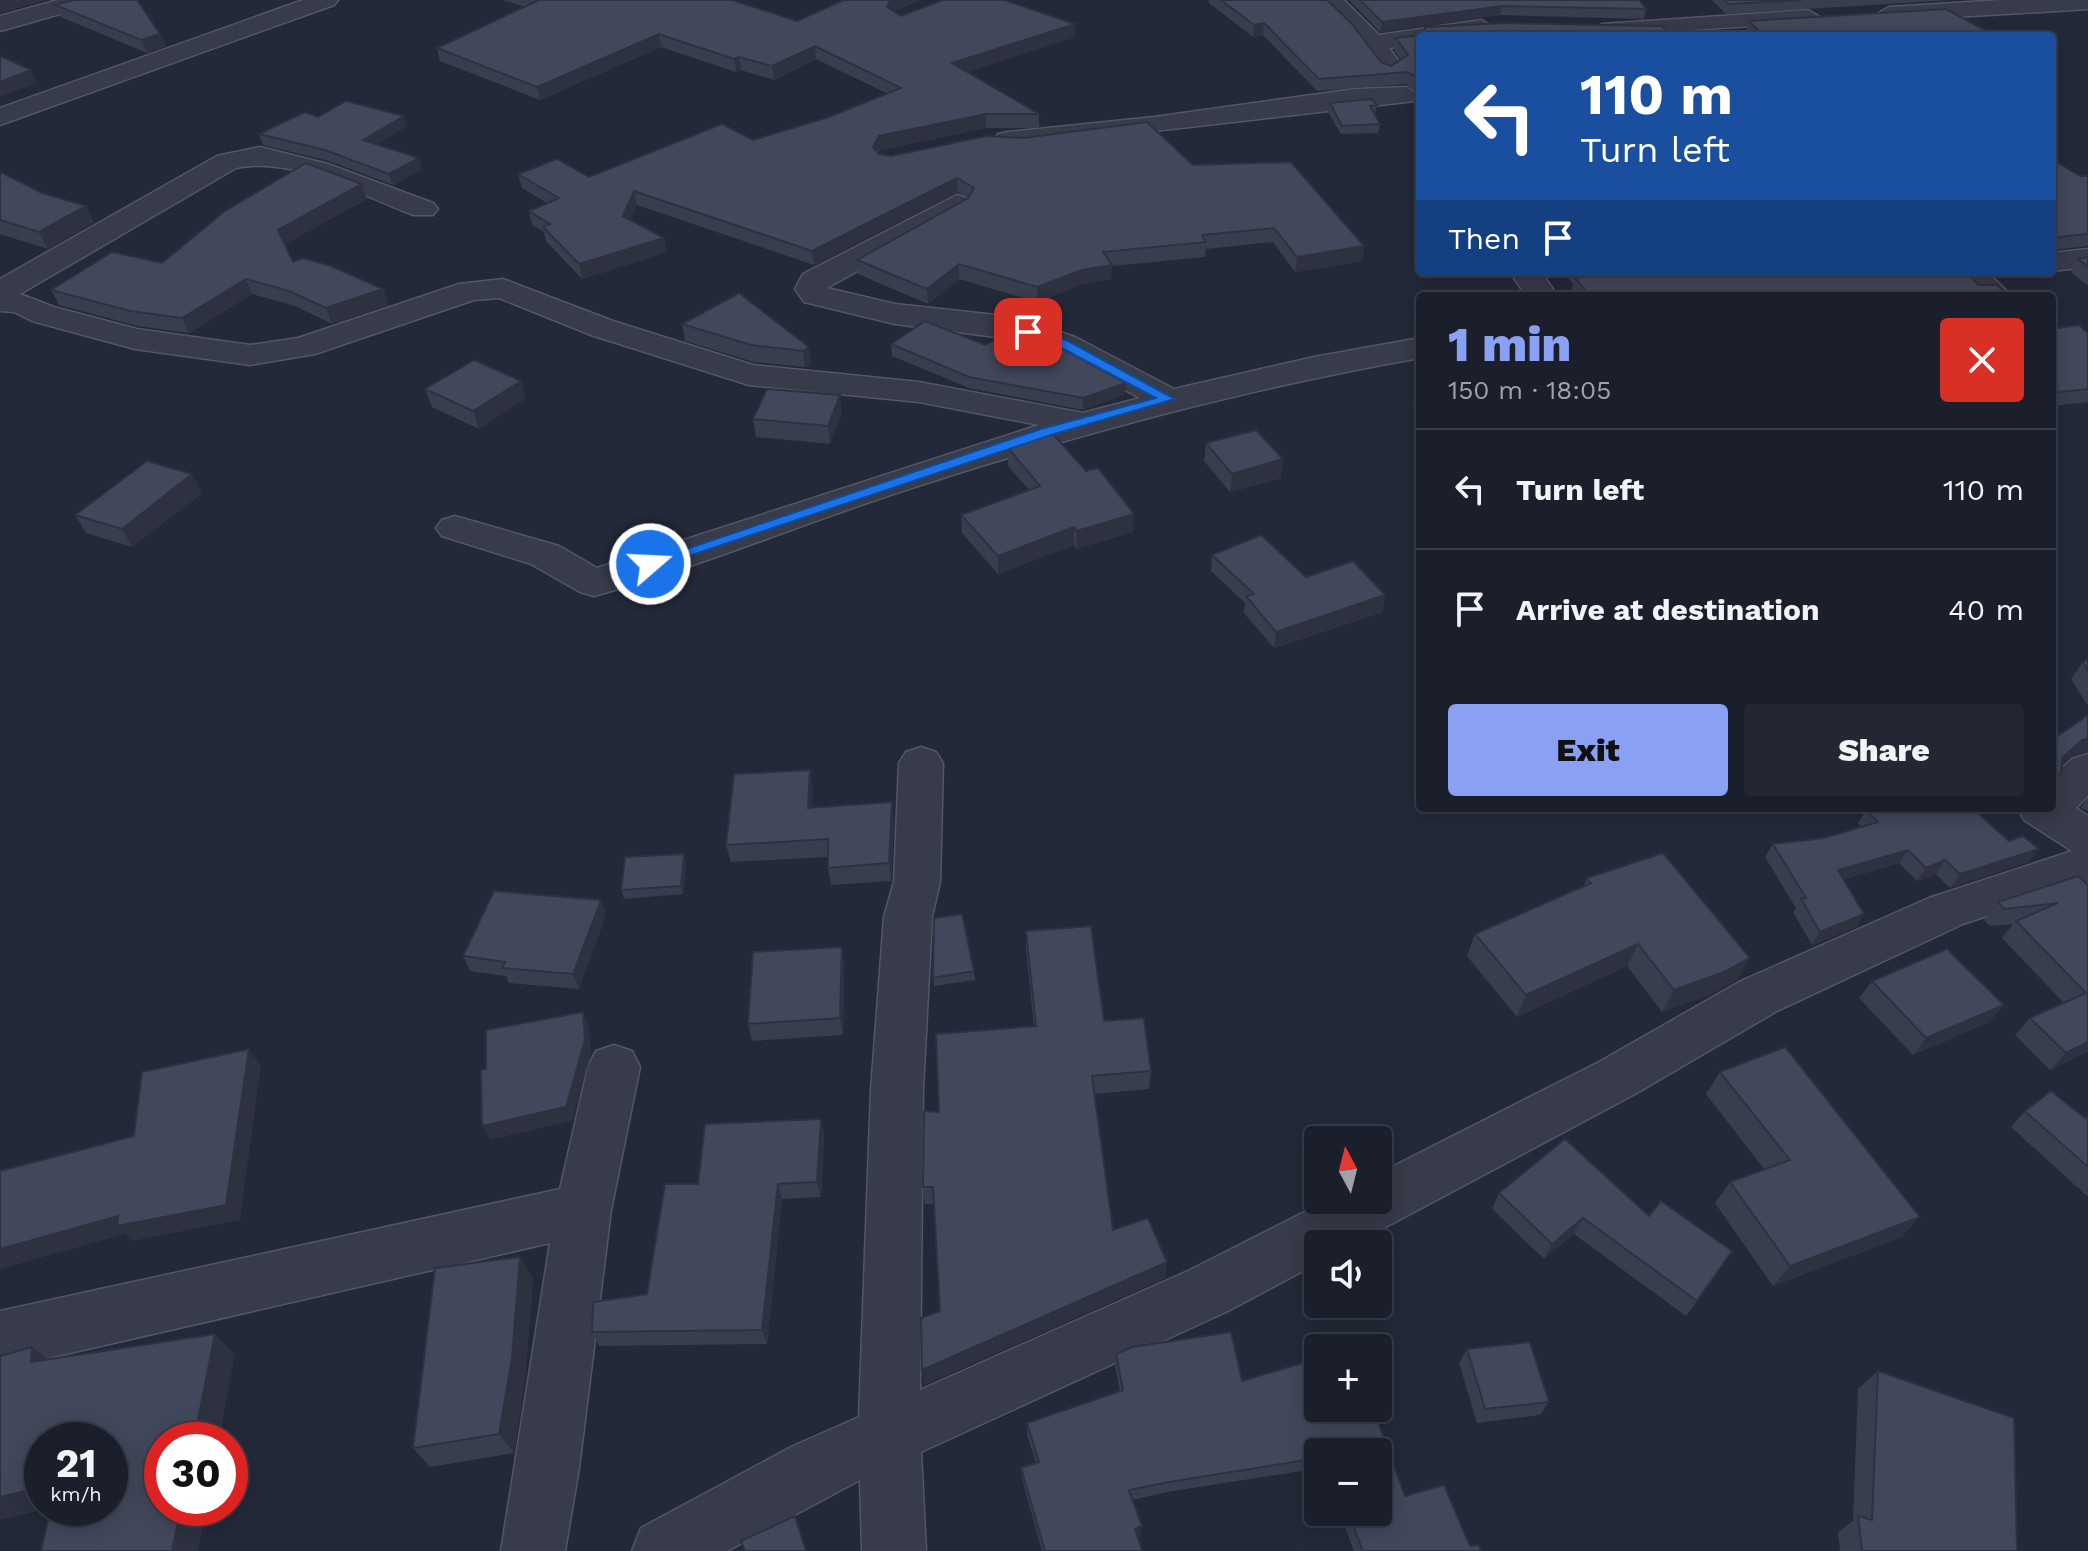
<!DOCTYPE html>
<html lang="en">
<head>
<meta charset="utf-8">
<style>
  body { margin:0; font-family:"Work Sans",sans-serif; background:#232733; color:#f1f3f6; height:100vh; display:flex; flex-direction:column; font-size:30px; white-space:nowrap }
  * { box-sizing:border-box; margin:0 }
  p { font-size:26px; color:#9fa2a9 }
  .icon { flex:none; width:44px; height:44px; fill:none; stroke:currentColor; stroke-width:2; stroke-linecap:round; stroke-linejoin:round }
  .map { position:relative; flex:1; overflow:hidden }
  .details { position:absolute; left:1416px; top:292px; width:640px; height:520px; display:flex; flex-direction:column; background:#1a1f2b; border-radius:8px; box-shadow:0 4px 20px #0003,0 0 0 2px #383d47 }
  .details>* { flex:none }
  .top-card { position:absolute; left:1416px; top:32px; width:640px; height:244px; border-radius:8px; box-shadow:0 4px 20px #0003,0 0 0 2px #383d47; background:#1a4fa0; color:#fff; overflow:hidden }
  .needle { width:52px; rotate:353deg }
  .controls { position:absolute; left:1304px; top:1126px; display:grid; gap:16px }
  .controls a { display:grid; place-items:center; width:88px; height:88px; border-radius:8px; background:#1a1f2b; box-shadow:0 4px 20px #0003,0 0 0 2px #383d47; font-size:40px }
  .speed { position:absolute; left:24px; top:1422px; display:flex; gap:16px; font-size:40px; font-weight:700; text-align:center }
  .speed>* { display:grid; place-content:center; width:104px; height:104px; border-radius:50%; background:#1a1f2b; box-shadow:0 4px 20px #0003,0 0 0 2px #383d47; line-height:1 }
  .speed small { font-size:20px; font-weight:400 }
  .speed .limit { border:12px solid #d22; background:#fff; color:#111 }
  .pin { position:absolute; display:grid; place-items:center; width:68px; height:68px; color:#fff; margin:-34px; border-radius:16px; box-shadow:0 4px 12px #0006 }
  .me { position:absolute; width:88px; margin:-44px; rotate:71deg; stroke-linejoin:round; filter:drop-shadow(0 0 6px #0008) }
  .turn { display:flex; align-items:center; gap:28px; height:168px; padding:0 32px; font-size:36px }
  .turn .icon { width:104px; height:104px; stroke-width:2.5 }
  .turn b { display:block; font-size:56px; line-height:68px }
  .then { display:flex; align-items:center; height:76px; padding:0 32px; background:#0003; gap:16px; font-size:30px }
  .round { display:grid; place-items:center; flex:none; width:84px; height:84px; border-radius:8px; background:#232733 }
  .summary { display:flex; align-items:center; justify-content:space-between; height:136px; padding:0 32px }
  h1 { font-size:48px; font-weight:800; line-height:60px; color:#8aa0f2 }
  .action { display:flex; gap:16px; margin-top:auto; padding:16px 32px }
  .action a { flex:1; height:92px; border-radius:8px; background:#8aa0f2; color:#111; font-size:32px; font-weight:800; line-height:92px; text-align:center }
  .action a+a { background:#232733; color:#f1f3f6 }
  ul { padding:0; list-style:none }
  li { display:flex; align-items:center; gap:24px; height:120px; padding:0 32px; border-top:2px solid #383d47 }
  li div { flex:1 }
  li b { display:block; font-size:30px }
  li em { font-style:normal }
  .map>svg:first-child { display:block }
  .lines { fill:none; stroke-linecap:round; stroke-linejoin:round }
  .minor-casing { stroke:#525665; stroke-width:3 }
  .minor { fill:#373b4a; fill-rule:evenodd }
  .wall { fill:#393e4e }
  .shaded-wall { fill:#2e3240 }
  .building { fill:#42485b; stroke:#2e3240; stroke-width:2 }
  .route { fill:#1a73e8; stroke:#114b97; stroke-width:2 }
</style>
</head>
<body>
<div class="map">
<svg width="2088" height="1551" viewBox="0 0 2088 1551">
  <rect width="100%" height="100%" fill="#232939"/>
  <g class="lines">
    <defs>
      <g id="minor">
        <path d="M58,0H96L92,5L0,31V16Z"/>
        <path d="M303,0H338L334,5L0,125V108Z"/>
        <path d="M1318,0H1344L1379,35L1481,20L1493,27L1490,32L1420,36V43L1389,48L1403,67L1390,75L1381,72L1352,33Z"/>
        <path d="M2002,0H2088V9L1889,21L1877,14L1889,7Z"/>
        <path d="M1808,10L1820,17L1817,22L1593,36L1590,31L1602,24Z"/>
        <path d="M1406,87L1419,95L1415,101L1008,148L998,146L994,140L998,134L1008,132L1154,117L1355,89Z"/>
        <path d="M260,147L328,164L433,203L438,209L433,215H413C360,195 293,156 236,168L20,294L54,307L137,329L250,345L298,338L459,284L503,279L613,321L753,365L919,382L1083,413L1140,398L1051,351L1019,340L895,324L804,302L795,289L803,274L957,195L967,198L972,204L967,210L827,288L895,304L996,315L1039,325L1075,337L1174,389L1314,357L1420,338V358C1248,388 1082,433 915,487C808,521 703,566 594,596L580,592L531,564L442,536L436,528L442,520L455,516L559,546L597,568L1039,425L919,402L749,385L591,335L499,298L474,300L315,354L250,365L135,349L32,321L14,312L0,311V279L217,156Z"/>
        <path d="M2088,249V267L2052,271V253Z"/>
        <path d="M1510,272H1541L1558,296H1526Z"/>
        <path d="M1954,272H1987L2010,294L1973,296L1975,294Z"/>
        <path d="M921,747L936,752L943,763L940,882L932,917L923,1090L920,1390L1188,1271L1328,1200H1378V1174L1599,1062L1741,981L1929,898L2072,851L2024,820L2018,808H2052V777L2072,759L2088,754V796L2076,808L2088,816V882L1963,924L1777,1011L1635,1094L1354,1244H1318V1263L1228,1311L921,1452L926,1551H862L860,1480L727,1551H632L641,1528L791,1447L859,1417L871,1090L884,917L894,882L899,763L906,752Z"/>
        <path d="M614,1045L632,1051L640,1067L611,1210L579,1468L565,1551H501L550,1243L0,1369V1311L560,1189L588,1067L596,1051Z"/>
      </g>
    </defs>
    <use href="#minor" class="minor-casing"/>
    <use href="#minor" class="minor"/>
  </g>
  <g class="wall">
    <path d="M503,0H732L797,21L844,0H920L894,11L901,16L1075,24V37L967,72L1039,114V128H986L880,150L879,153L891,156L1193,165L1364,246L1362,261L1295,272L1273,242L1206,249L1205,257L1112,266L1111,279L1082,284L1037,302L959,279L928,304L858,274L857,260L968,198L958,192L814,265L637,205L630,220L664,238L667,252L582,279L546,241L544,232L532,225L529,211L547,203L522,188L518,174L589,177L753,140L829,117L886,93L816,59L774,80L741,70L736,72L661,47L540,100L440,61L437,48L525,7Z"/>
    <path d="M1209,0H1327L1381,62L1391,66L1401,60L1394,50L1396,38L1420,36V94L1406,84L1317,91L1263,35L1253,37L1209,3Z"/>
    <path d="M1349,0H1639L1646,9L1644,19L1500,15L1380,32Z"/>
    <path d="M1712,0H1952L1726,14Z"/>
    <path d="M55,5L160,34L166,46L147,53L61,17Z"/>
    <path d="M1749,21L1996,36H1748L1745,33Z"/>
    <path d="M1330,103L1377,105L1375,114H1374L1380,124L1378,133L1341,134L1328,112Z"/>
    <path d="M318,117L407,126L377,144L419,158L422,169L393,185L329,161L263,145L259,134Z"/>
    <path d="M2052,159L2080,176H2088V246L2052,250Z"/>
    <path d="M0,172L94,222L48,249L0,234Z"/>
    <path d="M362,184L367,199L285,244L293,262L383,289L388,305L332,324L295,306L252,294L189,333L138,326L59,305L51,290L162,263Z"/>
    <path d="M2088,257V286L2071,272L2078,259Z"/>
    <path d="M1564,272H1967L1978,285L2008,296H1575L1571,291L1573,284Z"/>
    <path d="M682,324L809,347L811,364L805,367L754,362L685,341Z"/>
    <path d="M2052,329L2088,333V402L2052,406Z"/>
    <path d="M891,344L985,345L1125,394L1083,410L969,388L892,356Z"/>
    <path d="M425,389L526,398L479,429L432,407Z"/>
    <path d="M1416,392H1420V415L1413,407Z"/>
    <path d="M842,413L830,444L756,437L753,419Z"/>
    <path d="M1206,443L1281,478L1230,492L1204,461Z"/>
    <path d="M1008,448L1133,532L1076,549L1074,545L998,574L962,533L961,515L1029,490L1008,466Z"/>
    <path d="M202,493L132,547L86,533L75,515Z"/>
    <path d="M1212,555L1385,595L1382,612L1274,648L1244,613L1245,603L1211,571Z"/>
    <path d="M2088,659V706L2071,679L2083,662Z"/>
    <path d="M2052,740L2070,757L2062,764L2061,775L2052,788Z"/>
    <path d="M813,789L812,808L894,820L891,881L831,885L828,868V857L731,862L726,845Z"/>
    <path d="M2088,798V811L2081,808Z"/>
    <path d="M1866,810L2009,841L2039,849L2028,862L1950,888L1936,874L1917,881L1899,863L1844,879L1864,914L1856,927L1812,945L1793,912L1796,908L1765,857L1773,844L1824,838L1861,827L1858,823Z"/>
    <path d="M686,863L683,894L624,899L621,890Z"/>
    <path d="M1587,878L1750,958L1737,980L1711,994L1662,1012L1627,966L1517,1017L1467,956L1475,934L1583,887Z"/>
    <path d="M2088,885V1051L2050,1070L2015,1035L2030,1018L2064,1003L2002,938L2013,924L1990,926L1984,920L1998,902Z"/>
    <path d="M606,915L579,989L509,983L506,976L470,971L463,956Z"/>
    <path d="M1026,931L1104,1021L1151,1071L1149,1089L1094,1094L1113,1230L1165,1278L924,1385L940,1311L934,1204H925L923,1187L939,1112L1034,1027L1026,950Z"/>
    <path d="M842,947L844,964L843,1035L752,1041L748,1024Z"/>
    <path d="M974,971L975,980L934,986L933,978Z"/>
    <path d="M1872,981L2004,1005L1989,1022L1913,1055L1859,998Z"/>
    <path d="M1720,1072L1920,1217L1901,1237L1773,1286L1715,1203L1730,1182L1764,1169L1706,1094Z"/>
    <path d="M2025,1111L2085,1118L2088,1116V1195L2087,1196L2011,1127Z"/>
    <path d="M821,1119L824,1134L821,1197L782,1199L767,1344L599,1346L592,1332L647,1294L698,1184Z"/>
    <path d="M1565,1139L1697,1301L1686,1316L1574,1234L1544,1259L1492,1209L1499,1193Z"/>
    <path d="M520,1257L533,1279L525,1378L514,1453L430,1467L413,1448Z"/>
    <path d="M1467,1349L1549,1402L1540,1415L1477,1423L1459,1363Z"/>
    <path d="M1116,1354L1242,1381L1318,1408H1378V1385L1383,1402L1378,1414H1375L1405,1496L1470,1546L1481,1551H1354L1341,1517L1324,1521L1321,1512H1378L1318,1452V1503L1308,1470L1167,1492L1133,1500L1140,1537L1138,1538L1142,1551H1042L1022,1479L1021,1468L1036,1463L1027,1435V1423L1120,1391L1115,1366Z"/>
    <path d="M1878,1371L2017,1551H1840L1838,1532L1853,1521L1858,1389Z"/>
  </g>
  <g class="shaded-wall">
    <path d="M0,0H47L0,13Z"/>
    <path d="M891,0H920L893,11L887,7Z"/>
    <path d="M1502,6L1500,15L1380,32L1382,22Z"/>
    <path d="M1264,23L1263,35L1253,37L1254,25Z"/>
    <path d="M1075,24V37L953,77L952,63Z"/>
    <path d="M160,34L166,46L147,53L141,40Z"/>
    <path d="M659,34L661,47L540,100L537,87Z"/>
    <path d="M815,46L816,59L774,80L772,66Z"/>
    <path d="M739,57L741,70L736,72L734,59Z"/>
    <path d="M31,70L37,83L0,97V82Z"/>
    <path d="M986,114V128L880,150L874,161L873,147L879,136Z"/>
    <path d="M404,116L407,126L367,151L363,140Z"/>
    <path d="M419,158L422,169L393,185L389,174Z"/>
    <path d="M957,178L958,192L814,265L812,251Z"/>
    <path d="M362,184L367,199L284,245L278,230Z"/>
    <path d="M634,191L637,205L626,230L623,216Z"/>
    <path d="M86,206L94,222L48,249L39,232Z"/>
    <path d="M664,238L667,252L582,279L579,264Z"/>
    <path d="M1364,246L1362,261L1295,272L1297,257Z"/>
    <path d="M959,264V279L928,304L927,289Z"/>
    <path d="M1112,265L1111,279L1082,284L1037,302V287L1082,270Z"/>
    <path d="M246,279L252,294L189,333L182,318Z"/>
    <path d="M383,289L388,305L332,324L326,308Z"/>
    <path d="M809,347L811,364L805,367L803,351Z"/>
    <path d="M521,381L526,398L479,429L473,411Z"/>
    <path d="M1126,383L1125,394L1083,410V398Z"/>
    <path d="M840,395L842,413L830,444L828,426Z"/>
    <path d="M1283,459L1281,478L1230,492L1232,474Z"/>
    <path d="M192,474L202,493L132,547L122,529Z"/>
    <path d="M1134,514L1133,532L1076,549L1077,531Z"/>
    <path d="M1074,527V545L998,574V556Z"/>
    <path d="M1385,595L1382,612L1274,648L1276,632Z"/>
    <path d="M2088,739V752L2070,757L2055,771L2062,758L2082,740Z"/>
    <path d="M810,770L813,789L811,826L808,808Z"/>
    <path d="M892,802L894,820L891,881L889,863Z"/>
    <path d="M2039,849L2028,862L1950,888L1960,874Z"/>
    <path d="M1908,850L1899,863L1829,883L1838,870Z"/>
    <path d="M684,854L686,863L683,894L681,886Z"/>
    <path d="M1945,860L1936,874L1917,881L1926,868Z"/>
    <path d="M601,900L606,915L579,989L573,974Z"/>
    <path d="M1864,914L1856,927L1812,945L1820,932Z"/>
    <path d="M1638,944L1627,966L1517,1017L1526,995Z"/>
    <path d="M842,947L844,964L843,1035L840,1018Z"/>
    <path d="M1750,958L1737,980L1711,994L1662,1012L1674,990Z"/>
    <path d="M2004,1005L1989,1022L1913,1055L1926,1038Z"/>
    <path d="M583,1012L589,1027L591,1054L572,1121L490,1140L482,1126Z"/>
    <path d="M2088,1042V1051L2050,1070L2066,1053Z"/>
    <path d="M249,1049L261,1066L240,1220L132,1241L125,1234L0,1269V1249L118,1216Z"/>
    <path d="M821,1119L824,1134L821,1197L817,1182Z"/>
    <path d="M778,1184L782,1199L767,1344L762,1330Z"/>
    <path d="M1920,1217L1901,1237L1773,1286L1790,1266Z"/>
    <path d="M1583,1218L1574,1234L1544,1259L1552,1244Z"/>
    <path d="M520,1257L533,1279L525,1378L514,1453L499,1434Z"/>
    <path d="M1167,1262L1165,1278L924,1385L922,1370Z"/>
    <path d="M215,1334L235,1354L219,1440H194Z"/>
    <path d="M32,1347L57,1366L31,1362Z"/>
    <path d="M42,1487V1508H50L0,1520V1497Z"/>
    <path d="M181,1508H206L198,1551H172Z"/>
    <path d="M1328,1512H1343L1341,1517L1324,1521Z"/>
    <path d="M1142,1526L1140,1537L1133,1539L1135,1529Z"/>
  </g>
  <g class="building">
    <path d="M74,0H137L160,34L141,40L55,5Z"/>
    <path d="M539,0H732L797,21L844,0H891L887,7L901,16L943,0H1004L1075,24L952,63L1039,114H986L879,136L873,147L879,154L891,156L987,136L1023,138L1147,122L1193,165L1291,162L1364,246L1297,257L1274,228L1202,235L1206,242L1103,252L1112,265L1082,270L1037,287L959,264L927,289L857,260L968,198L974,188L957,178L812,251L634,191L623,216L664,238L579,264L543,227L550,224L529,211L559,198L518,174L557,159L589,177L722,124L753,140L829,117L901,88L815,46L772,66L739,57L734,59L659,34L537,87L437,48Z"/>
    <path d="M1221,0H1327L1351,23L1381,62L1391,66L1408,55L1396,38L1423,35L1425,27L1503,23L1662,26L1670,36H1420V80L1408,72L1319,79L1264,23L1254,25Z"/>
    <path d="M1360,0H1639L1646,9L1502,6L1382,22Z"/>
    <path d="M1724,0H1802L1729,4Z"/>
    <path d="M1946,9L1996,36H1764L1749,21Z"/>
    <path d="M0,56L31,70L0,82Z"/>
    <path d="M1372,99L1377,105L1370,106L1380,124L1342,126L1330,103Z"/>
    <path d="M346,101L404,116L363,140L419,158L389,174L325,150L259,134L305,112L318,117Z"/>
    <path d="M2052,159L2080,176H2088V234L2059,237L2056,241L2052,238Z"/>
    <path d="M306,163L362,184L278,230L293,262L303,258L331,266L383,289L326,308L289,291L246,279L182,318L130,311L51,290L112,252L162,263L225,211Z"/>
    <path d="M0,172L42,193L86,206L39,232L0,220Z"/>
    <path d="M2088,257V267L2078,259Z"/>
    <path d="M1578,272H1967L1978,285H1997L2008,296H1943L1939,292L1878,296H1590L1575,278L1582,277Z"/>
    <path d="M739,293L809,347L803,351L751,345L682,324Z"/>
    <path d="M925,321L985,345L1012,331L1018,332L1050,342L1126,383L1083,398L969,377L891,344Z"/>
    <path d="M2079,325L2088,333V389L2059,392L2052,386V329Z"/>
    <path d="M474,360L521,381L473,411L425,389Z"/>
    <path d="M767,389L840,395L828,426L753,419Z"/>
    <path d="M1256,430L1283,459L1232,474L1206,443Z"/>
    <path d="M1053,434L1086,471L1098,468L1134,514L1077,531L1074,527L998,556L961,515L1040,486L1008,448Z"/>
    <path d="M147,461L192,474L122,529L75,515Z"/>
    <path d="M1261,535L1306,577L1353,561L1385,595L1276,632L1246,596L1254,594L1212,555Z"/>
    <path d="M2052,655L2058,659L2052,662Z"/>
    <path d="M2088,659V671L2083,662Z"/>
    <path d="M2088,715V739L2082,740L2062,758L2061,775L2052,769V740Z"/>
    <path d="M810,770L808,808L892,802L889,863L828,868V839L726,845L734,774Z"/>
    <path d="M1871,808H1972L2009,841L2023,836L2039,849L1960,874L1945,860L1926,868L1908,850L1838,870L1864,914L1820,932L1801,899L1806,898L1773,844L1824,838L1878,822L1866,810Z"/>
    <path d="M1663,853L1750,958L1724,972L1674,990L1638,944L1526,995L1475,934L1591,883L1587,878Z"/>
    <path d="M684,854L681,886L621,890L625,857Z"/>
    <path d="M2078,876L2088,885V1042L2066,1053L2030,1018L2086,993L2016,921L2058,903L2004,909L1998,902Z"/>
    <path d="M494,891L601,900L573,974L502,968L505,962L463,956Z"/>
    <path d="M962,914L974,971L933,978L934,918Z"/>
    <path d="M1091,926L1104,1021L1144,1018L1151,1071L1092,1076L1113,1230L1148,1218L1167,1262L922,1370L921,1318L940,1311L933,1187H923L924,1111L939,1112L936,1034L1036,1026L1026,931Z"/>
    <path d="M842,947L840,1018L748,1024L753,952Z"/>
    <path d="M1947,949L2004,1005L1926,1038L1872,981Z"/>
    <path d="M583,1012L585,1040L566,1107L482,1126L481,1070L486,1069V1030Z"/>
    <path d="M1785,1047L1920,1217L1790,1266L1730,1182L1790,1160L1720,1072Z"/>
    <path d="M249,1049L226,1205L117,1226L118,1216L0,1249V1171L134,1136L142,1072Z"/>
    <path d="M2051,1091L2085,1118L2088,1116V1167L2025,1111Z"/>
    <path d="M821,1119L817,1182L778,1184L762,1330L592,1332L593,1302L647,1294L665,1184H698L705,1124Z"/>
    <path d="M1565,1139L1649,1216L1661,1201L1732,1251L1697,1301L1583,1218L1552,1244L1499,1193Z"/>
    <path d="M520,1257L512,1358L499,1434L413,1448L435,1268Z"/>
    <path d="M1231,1332L1242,1381L1309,1361L1318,1360V1408H1373L1405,1496L1444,1485L1470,1546L1479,1545L1481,1551H1363L1348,1512H1378V1452H1318V1478L1312,1459L1169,1482L1129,1490L1142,1526L1135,1529L1142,1551H1045L1021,1468L1039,1462L1027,1423L1123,1390L1116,1354L1132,1347Z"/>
    <path d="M215,1334L194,1440H162V1508H181L172,1551H41L51,1508H110V1440H42V1487L0,1497V1356L32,1347L31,1362Z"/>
    <path d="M1530,1342L1549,1402L1485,1409L1467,1349Z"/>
    <path d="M1878,1371L2014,1418L2017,1551H1862L1858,1516L1872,1520Z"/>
    <path d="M1378,1385L1383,1402L1378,1403Z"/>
    <path d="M795,1516L806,1551H745L741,1541Z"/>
  </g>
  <path class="route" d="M1028,328L1068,341L1175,399L1051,435L656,567H645L642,564L1041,429L1156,398L1058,346L1023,335V330Z"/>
</svg>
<div class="controls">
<a><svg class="needle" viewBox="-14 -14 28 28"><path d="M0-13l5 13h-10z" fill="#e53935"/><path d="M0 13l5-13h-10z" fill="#9fa2a9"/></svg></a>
<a><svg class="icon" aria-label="sound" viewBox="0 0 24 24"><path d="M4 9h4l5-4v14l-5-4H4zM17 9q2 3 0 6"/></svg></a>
<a>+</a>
<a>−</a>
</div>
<div class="speed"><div>21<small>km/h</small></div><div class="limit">30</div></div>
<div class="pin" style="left:1028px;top:332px;background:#d93025"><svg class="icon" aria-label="arrive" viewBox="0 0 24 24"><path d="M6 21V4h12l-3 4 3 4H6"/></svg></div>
<svg class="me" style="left:650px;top:564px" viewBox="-20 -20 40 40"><circle r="17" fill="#1a73e8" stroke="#fff" stroke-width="3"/><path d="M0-11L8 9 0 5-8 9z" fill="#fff"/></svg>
<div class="top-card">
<div class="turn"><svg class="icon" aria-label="left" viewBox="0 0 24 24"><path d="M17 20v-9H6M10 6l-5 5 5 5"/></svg><div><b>110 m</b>Turn left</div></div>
<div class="then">Then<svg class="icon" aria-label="arrive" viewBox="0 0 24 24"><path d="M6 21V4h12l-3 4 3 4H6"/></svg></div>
</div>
<section class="details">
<div class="summary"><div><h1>1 min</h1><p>150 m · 18:05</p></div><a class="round" style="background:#d93025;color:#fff"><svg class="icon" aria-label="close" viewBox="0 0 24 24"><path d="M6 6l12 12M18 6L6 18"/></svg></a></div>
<ul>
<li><svg class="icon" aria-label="left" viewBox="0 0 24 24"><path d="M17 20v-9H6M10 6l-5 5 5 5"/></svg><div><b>Turn left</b></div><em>110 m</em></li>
<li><svg class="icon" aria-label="arrive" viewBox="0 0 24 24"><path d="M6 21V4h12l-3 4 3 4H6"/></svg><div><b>Arrive at destination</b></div><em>40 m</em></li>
</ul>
<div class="action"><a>Exit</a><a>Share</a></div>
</section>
</div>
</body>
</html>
